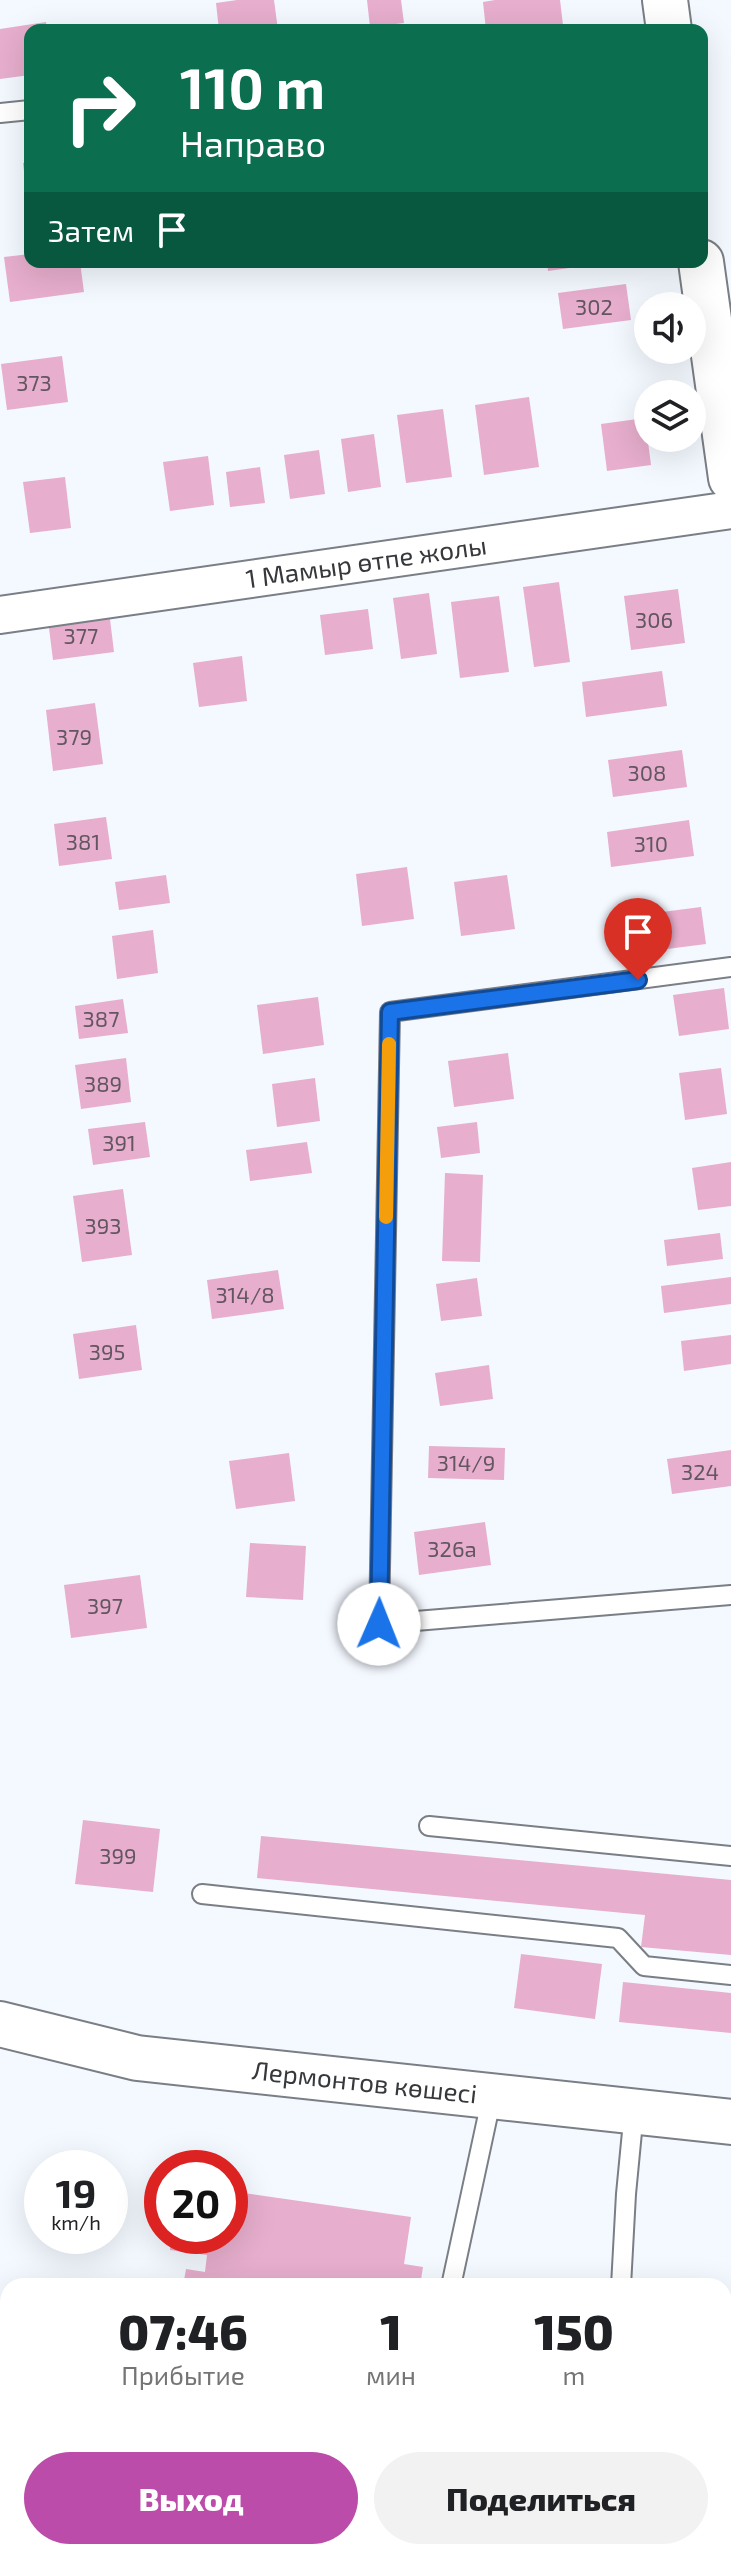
<!DOCTYPE html>
<html lang="ru">
<head>
<meta charset="utf-8">
<style>
  body { margin:0; font-family:"Exo 2",sans-serif; background:#f2f2f2; color:#202124; height:100vh; display:flex; flex-direction:column; font-size:30px; white-space:nowrap }
  * { box-sizing:border-box; margin:0 }
  p { font-size:26px; color:#757577 }
  .icon { flex:none; width:44px; height:44px; fill:none; stroke:currentColor; stroke-width:2; stroke-linecap:round; stroke-linejoin:round }
  .map { position:relative; flex:1; overflow:hidden }
  .details { position:absolute; left:0px; top:2278px; width:732px; height:282px; display:flex; flex-direction:column; background:#fff; border-radius:24px 24px 0 0; box-shadow:0 8px 32px #0002 }
  .details>* { flex:none }
  .guide { position:absolute; left:24px; top:24px; width:684px; height:244px; border-radius:16px; box-shadow:0 8px 32px #0002; background:#0b6e4f; color:#fff; overflow:hidden }
  .controls { position:absolute; left:634px; top:292px; display:grid; gap:16px }
  .controls a { display:grid; place-items:center; width:72px; height:72px; border-radius:50%; background:#fff; box-shadow:0 8px 32px #0002; font-size:40px }
  .speed { position:absolute; left:24px; top:2150px; display:flex; gap:16px; font-size:40px; font-weight:700; text-align:center }
  .speed>* { display:grid; place-content:center; width:104px; height:104px; border-radius:50%; background:#fff; box-shadow:0 8px 32px #0002; line-height:1 }
  .speed small { font-size:20px; font-weight:400 }
  .speed .limit { border:12px solid #d22; background:#fff; color:#111 }
  .pin { position:absolute; display:grid; place-items:center; width:68px; height:68px; color:#fff; margin:-82px -34px; border-radius:50% 50% 50% 0; rotate:-45deg; box-shadow:0 0 8px #0007 }
  .pin .icon { rotate:45deg }
  .me { position:absolute; width:88px; margin:-44px; rotate:1deg; stroke-linejoin:round; filter:drop-shadow(0 0 6px #0008) }
  .turn { display:flex; align-items:center; gap:28px; height:168px; padding:0 24px; font-size:36px }
  .turn .icon { width:104px; height:104px; stroke-width:2.5 }
  .turn b { display:block; font-size:56px; line-height:68px }
  .then { display:flex; align-items:center; height:76px; padding:0 24px; background:#0003; gap:16px; font-size:30px }
  .eta { display:flex; justify-content:space-evenly; align-items:center; height:136px; text-align:center }
  .eta b { font-size:48px; font-weight:800; line-height:56px }
  .button { display:flex; gap:16px; margin-top:auto; padding:16px 24px }
  .button a { flex:1; height:92px; border-radius:48px; background:#bc4ca9; color:#fff; font-size:32px; font-weight:800; line-height:92px; text-align:center }
  .button a+a { background:#f2f2f2; color:#202124 }
  .map>svg:first-child { display:block }
  .building { fill:#e7aecd }
  .lines { fill:none; stroke-linecap:round; stroke-linejoin:round }
  .service-casing { stroke:#7a7e85; stroke-width:22 }
  .minor-casing { stroke:#7a7e85; stroke-width:40 }
  .tertiary-casing { stroke:#7a7e85; stroke-width:48 }
  .service { stroke:#fff; stroke-width:18 }
  .minor { stroke:#fff; stroke-width:36 }
  .tertiary { stroke:#fff; stroke-width:44 }
  .route-casing { stroke:#114b97; stroke-width:20 }
  .route { stroke:#1a73e8; stroke-width:14 }
  .slow { stroke:#f59e0b; stroke-width:14 }
  .labels { text-anchor:middle; stroke-width:6; stroke-linejoin:round; paint-order:stroke }
  .number-label { font-size:22px; fill:#625660 }
  .street-label { font-size:26px; fill:#36383b; stroke:#f4f8ff }
</style>
</head>
<body>
<div class="map">
<svg width="731" height="2559" viewBox="0 0 731 2559">
  <rect width="100%" height="100%" fill="#f4f8ff"/>
  <g class="building">
    <path d="M237,0H274L278,30H219L216,3Z"/>
    <path d="M367,0H401L404,23L370,27Z"/>
    <path d="M495,0H560L563,25L528,30H486L483,2Z"/>
    <path d="M46,22L47,30H30V75L0,79V29Z"/>
    <path d="M30,162V202H28L23,163Z"/>
    <path d="M30,254V262H80L84,292L10,302L4,257Z"/>
    <path d="M547,262H598V264L548,271Z"/>
    <path d="M626,284L631,320L563,329L558,293Z"/>
    <path d="M62,356L68,402L7,410L1,364Z"/>
    <path d="M529,397L539,467L484,475L475,405Z"/>
    <path d="M443,409L452,477L406,483L397,415Z"/>
    <path d="M645,418L651,465L607,471L601,424Z"/>
    <path d="M374,434L381,487L348,492L341,439Z"/>
    <path d="M319,450L325,494L290,499L284,455Z"/>
    <path d="M208,456L214,505L170,511L163,462Z"/>
    <path d="M260,467L265,503L230,507L226,472Z"/>
    <path d="M65,477L71,528L30,533L23,482Z"/>
    <path d="M559,582L570,662L534,667L523,587Z"/>
    <path d="M678,589L685,643L631,650L624,596Z"/>
    <path d="M429,593L437,654L401,659L393,598Z"/>
    <path d="M499,596L509,672L460,678L451,602Z"/>
    <path d="M368,609L373,649L325,655L320,615Z"/>
    <path d="M109,611L114,652L53,660L48,620Z"/>
    <path d="M242,656L247,701L199,707L193,663Z"/>
    <path d="M662,671L667,706L586,717L582,682Z"/>
    <path d="M95,703L103,764L53,771L46,710Z"/>
    <path d="M682,750L687,787L613,797L608,760Z"/>
    <path d="M106,817L112,859L59,866L54,824Z"/>
    <path d="M689,820L694,856L611,867L607,832Z"/>
    <path d="M407,867L414,919L362,926L356,874Z"/>
    <path d="M166,875L170,903L119,910L115,882Z"/>
    <path d="M507,875L515,929L461,936L454,882Z"/>
    <path d="M701,907L706,944L636,953L631,916Z"/>
    <path d="M153,930L158,973L117,979L112,936Z"/>
    <path d="M724,988L729,1029L679,1036L673,995Z"/>
    <path d="M318,997L324,1045L263,1054L257,1005Z"/>
    <path d="M123,999L128,1033L79,1039L75,1006Z"/>
    <path d="M508,1053L514,1099L454,1107L448,1061Z"/>
    <path d="M126,1058L131,1102L81,1109L75,1065Z"/>
    <path d="M721,1068L727,1114L685,1120L679,1073Z"/>
    <path d="M315,1078L320,1121L277,1127L272,1084Z"/>
    <path d="M145,1122L150,1157L93,1165L88,1129Z"/>
    <path d="M477,1122L480,1153L441,1158L437,1127Z"/>
    <path d="M307,1142L312,1173L250,1181L246,1150Z"/>
    <path d="M731,1162V1206L698,1210L692,1168Z"/>
    <path d="M445,1173L483,1175L480,1262L442,1261Z"/>
    <path d="M123,1189L132,1255L82,1262L73,1196Z"/>
    <path d="M720,1233L723,1259L667,1266L664,1240Z"/>
    <path d="M278,1270L284,1309L212,1319L207,1280Z"/>
    <path d="M731,1277V1304L664,1313L661,1286Z"/>
    <path d="M477,1278L482,1316L441,1321L436,1284Z"/>
    <path d="M136,1325L142,1370L79,1379L73,1334Z"/>
    <path d="M731,1335V1364L684,1371L681,1341Z"/>
    <path d="M489,1365L493,1399L440,1406L435,1373Z"/>
    <path d="M429,1446L505,1448L504,1480L428,1478Z"/>
    <path d="M731,1450V1486L672,1494L667,1459Z"/>
    <path d="M289,1453L295,1501L236,1509L229,1461Z"/>
    <path d="M485,1522L491,1565L419,1575L414,1532Z"/>
    <path d="M250,1543L306,1546L303,1600L246,1597Z"/>
    <path d="M140,1575L147,1628L71,1638L64,1585Z"/>
    <path d="M83,1820L160,1829L153,1892L75,1884Z"/>
    <path d="M261,1836L731,1880V1955L641,1947L645,1915L257,1878Z"/>
    <path d="M521,1954L602,1964L595,2019L514,2008Z"/>
    <path d="M623,1982L731,1993V2033L619,2022Z"/>
    <path d="M230,2191L411,2217L404,2264L423,2267L420,2286L384,2282V2286H183L186,2269L205,2272L207,2255L170,2250L171,2236H230Z"/>
    <path d="M143,2552H360L359,2559H142Z"/>
    <path d="M441,2552H507L506,2559H440Z"/>
    <path d="M599,2552H645L643,2559H598Z"/>
  </g>
  <g class="lines">
    <defs>
      <g id="service">
        <path d="M0,113L30,110"/>
        <path d="M731,967L390,1012L379,1624L731,1595"/>
        <path d="M429,1826L731,1856"/>
        <path d="M202,1894L618,1938L644,1966L731,1975"/>
        <path d="M451,2286L492,2096"/>
        <path d="M621,2286L626,2194L634,2111"/>
        <path d="M724,2409L731,2402"/>
        <path d="M95,2559L96,2552"/>
        <path d="M402,2559L403,2552"/>
        <path d="M563,2559L564,2552"/>
        <path d="M696,2559L697,2552"/>
      </g>
      <g id="minor">
        <path id="s1" d="M0,615L731,510"/>
      </g>
      <g id="tertiary">
        <path d="M665,0L669,30"/>
        <path d="M701,262L731,478"/>
        <path id="s2" d="M0,2024L137,2058L731,2122"/>
      </g>
    </defs>
    <use href="#service" class="service-casing"/>
    <use href="#minor" class="minor-casing"/>
    <use href="#tertiary" class="tertiary-casing"/>
    <use href="#service" class="service"/>
    <use href="#minor" class="minor"/>
    <use href="#tertiary" class="tertiary"/>
  </g>
  <g class="lines">
    <defs>
      <path id="route" d="M379,1624L390,1012L638,980"/>
    </defs>
    <use href="#route" class="route-casing"/>
    <use href="#route" class="route"/>
    <path class="slow" d="M386,1217L389,1044"/>
  </g>
  <g class="labels">
    <g class="number-label">
      <text x="594" y="315">302</text>
      <text x="34" y="391">373</text>
      <text x="654" y="628">306</text>
      <text x="81" y="644">377</text>
      <text x="74" y="745">379</text>
      <text x="647" y="781">308</text>
      <text x="83" y="850">381</text>
      <text x="651" y="852">310</text>
      <text x="101" y="1027">387</text>
      <text x="103" y="1092">389</text>
      <text x="119" y="1151">391</text>
      <text x="103" y="1234">393</text>
      <text x="245" y="1303">314/8</text>
      <text x="107" y="1360">395</text>
      <text x="466" y="1471">314/9</text>
      <text x="700" y="1480">324</text>
      <text x="452" y="1557">326а</text>
      <text x="105" y="1614">397</text>
      <text x="118" y="1864">399</text>
    </g>
    <g class="street-label">
      <text dy="9" stroke="none"><textPath href="#s1" startOffset="370">1 Мамыр өтпе жолы</textPath></text>
      <text dy="9" stroke="none"><textPath href="#s2" startOffset="370">Лермонтов көшесі</textPath></text>
    </g>
  </g>
</svg>
<div class="controls">
<a><svg class="icon" aria-label="sound" viewBox="0 0 24 24"><path d="M4 9h4l5-4v14l-5-4H4zM17 9q2 3 0 6"/></svg></a>
<a><svg class="icon" aria-label="layers" viewBox="0 0 24 24"><path d="M12 4l9 5-9 5-9-5zM3 14l9 5 9-5"/></svg></a>
</div>
<div class="speed"><div>19<small>km/h</small></div><div class="limit">20</div></div>
<div class="pin" style="left:638px;top:980px;background:#d93025"><svg class="icon" aria-label="arrive" viewBox="0 0 24 24"><path d="M6 21V4h12l-3 4 3 4H6"/></svg></div>
<svg class="me" style="left:379px;top:1624px" viewBox="-20 -20 40 40"><circle r="19" fill="#fff"/><path d="M0-13L10 11 0 6-10 11z" fill="#1a73e8"/></svg>
<div class="guide">
<div class="turn"><svg class="icon" aria-label="right" viewBox="0 0 24 24"><path d="M7 20v-9h11M14 6l5 5-5 5"/></svg><div><b>110 m</b>Направо</div></div>
<div class="then">Затем<svg class="icon" aria-label="arrive" viewBox="0 0 24 24"><path d="M6 21V4h12l-3 4 3 4H6"/></svg></div>
</div>
<section class="details">
<div class="eta">
<div><b>07:46</b><p>Прибытие</p></div>
<div><b>1</b><p>мин</p></div>
<div><b>150</b><p>m</p></div>
</div>
<div class="button"><a>Выход</a><a>Поделиться</a></div>
</section>
</div>
</body>
</html>
